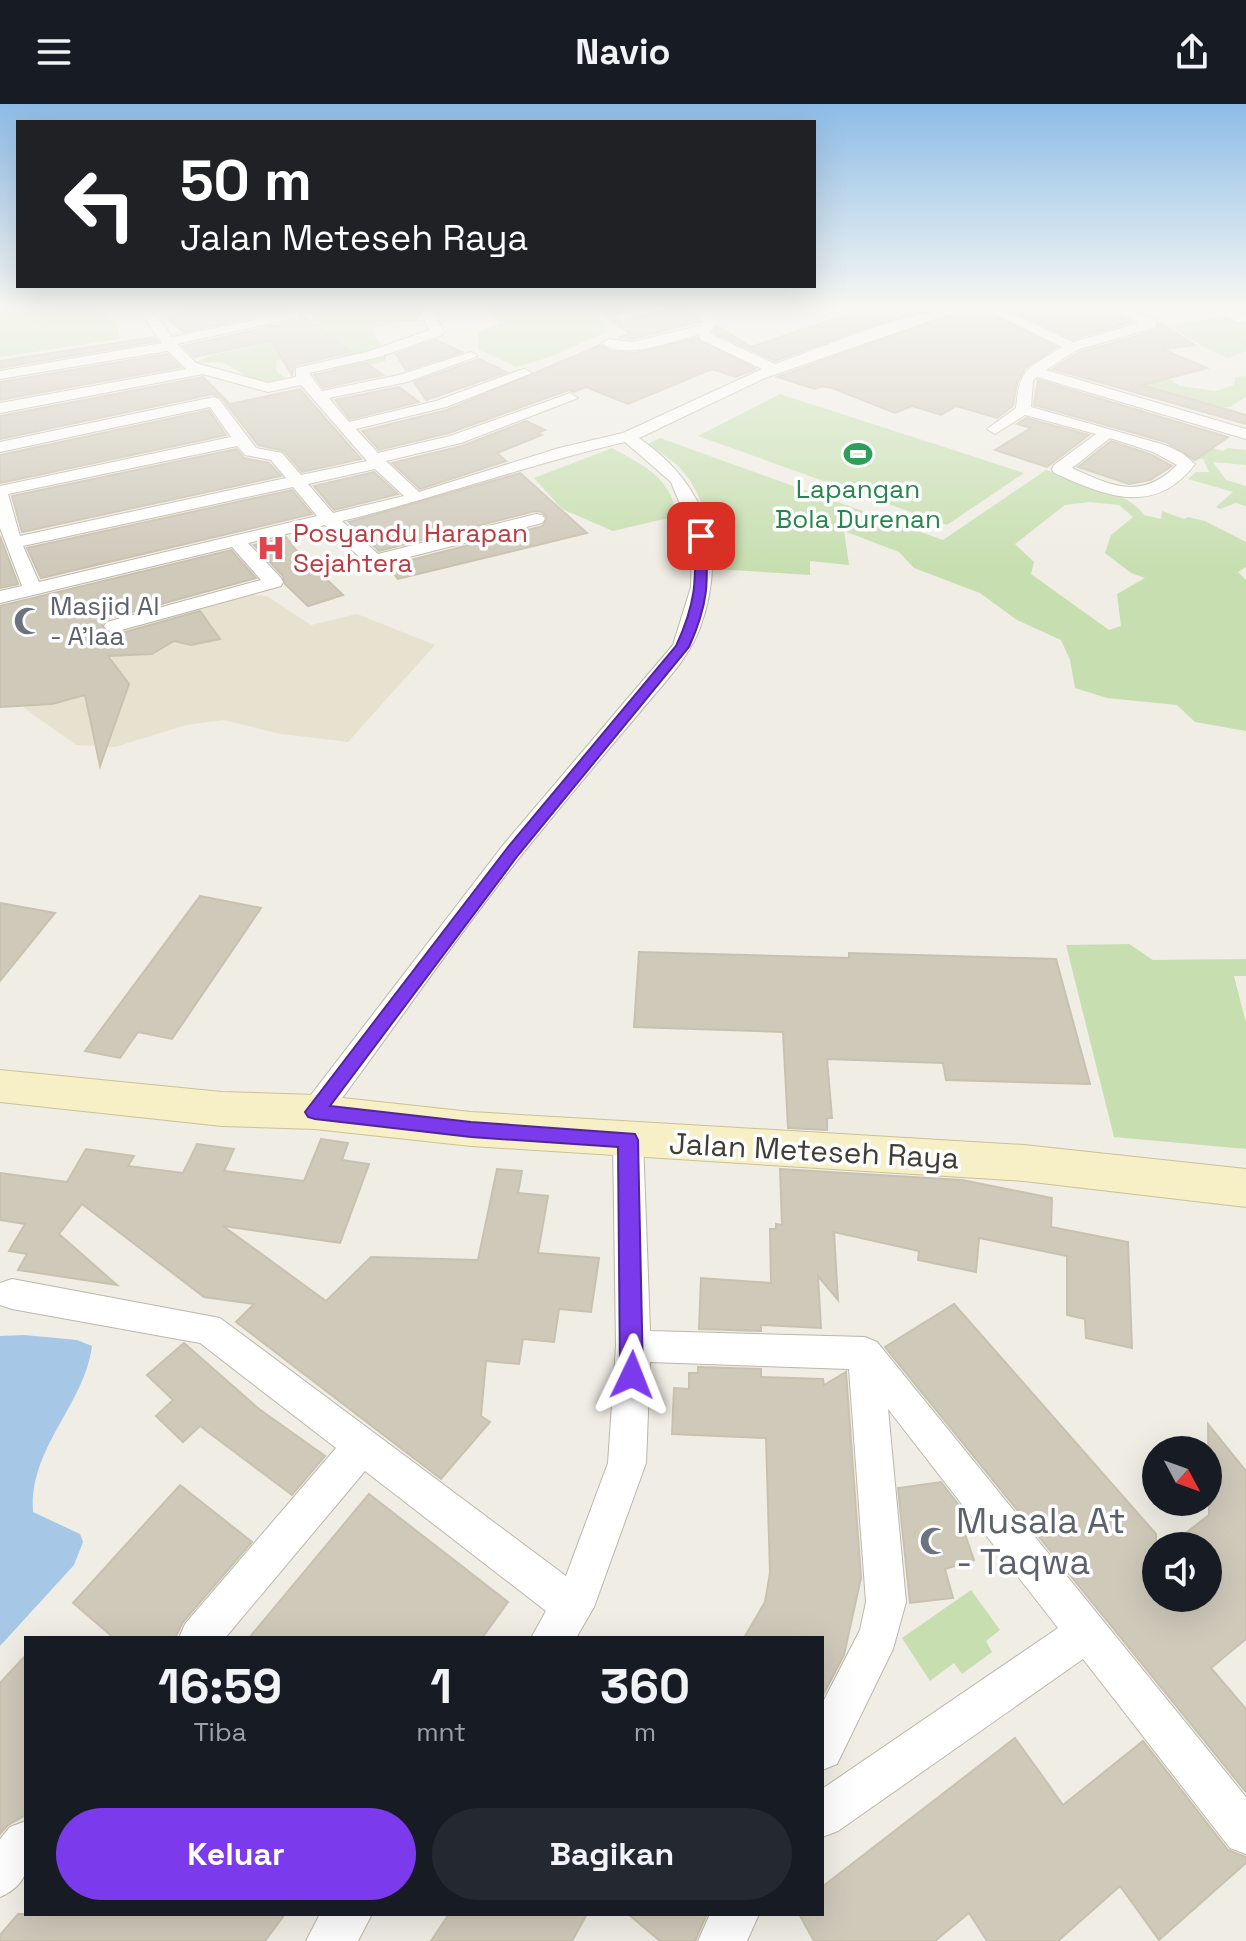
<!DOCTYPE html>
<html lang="id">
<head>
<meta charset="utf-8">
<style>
  body { margin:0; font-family:"Space Grotesk",sans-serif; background:#242831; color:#f1f3f6; height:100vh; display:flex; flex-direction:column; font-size:30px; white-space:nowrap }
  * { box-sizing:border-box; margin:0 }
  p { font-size:26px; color:#9ea1a6 }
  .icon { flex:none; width:44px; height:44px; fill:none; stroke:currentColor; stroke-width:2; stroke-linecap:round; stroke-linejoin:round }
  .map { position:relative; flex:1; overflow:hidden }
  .sheet { position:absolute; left:24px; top:1532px; width:800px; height:280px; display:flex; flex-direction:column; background:#171b24; border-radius:0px; box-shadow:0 8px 32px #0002 }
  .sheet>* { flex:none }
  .top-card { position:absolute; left:16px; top:16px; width:800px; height:168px; border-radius:0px; box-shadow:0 8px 32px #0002; background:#202124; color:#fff; overflow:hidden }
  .needle { width:52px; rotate:131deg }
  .buttons { position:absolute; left:1142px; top:1332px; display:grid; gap:16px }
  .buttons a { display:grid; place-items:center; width:80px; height:80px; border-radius:50%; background:#171b24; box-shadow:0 8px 32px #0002; font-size:40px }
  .pin { position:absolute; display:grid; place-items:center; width:68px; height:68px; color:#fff; margin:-34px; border-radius:16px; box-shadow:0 4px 12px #0006 }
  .me { position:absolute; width:88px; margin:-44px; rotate:2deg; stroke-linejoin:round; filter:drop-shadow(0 0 6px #0008) }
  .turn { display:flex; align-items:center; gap:28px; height:168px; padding:0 32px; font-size:36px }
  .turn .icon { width:104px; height:104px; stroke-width:2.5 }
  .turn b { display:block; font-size:56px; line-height:68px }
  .eta { display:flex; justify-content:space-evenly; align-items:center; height:136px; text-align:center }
  .eta b { font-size:48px; font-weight:600; line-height:56px }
  .primary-button { display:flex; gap:16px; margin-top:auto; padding:16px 32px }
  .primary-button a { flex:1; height:92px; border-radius:48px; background:#7c3aed; color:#fff; font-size:32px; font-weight:600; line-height:92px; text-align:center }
  .primary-button a+a { background:#242831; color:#f1f3f6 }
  header { display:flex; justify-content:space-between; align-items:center; height:104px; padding:0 32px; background:#171b24; font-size:36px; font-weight:600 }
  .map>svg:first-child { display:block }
  .education { fill:#e7e2cf }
  .green { fill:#c7dfb0; fill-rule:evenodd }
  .water { fill:#a6c7e6 }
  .building { fill:#cfc9ba; stroke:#c9c1af; stroke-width:2 }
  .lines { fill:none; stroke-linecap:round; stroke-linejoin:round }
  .street-casing { stroke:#bcb7aa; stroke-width:2 }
  .secondary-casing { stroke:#cac198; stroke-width:2 }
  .street { fill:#fff; fill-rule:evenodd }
  .secondary { fill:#f7efc6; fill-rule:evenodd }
  .route { fill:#7c3aed; stroke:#51269a; stroke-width:2 }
  .labels { text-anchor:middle; stroke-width:7; stroke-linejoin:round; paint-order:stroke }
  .far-leisure-label { font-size:26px; fill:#27864d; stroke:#fff }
  .far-health-label { font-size:26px; fill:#be3a42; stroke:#fff; text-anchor:start }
  .far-worship-label { font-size:26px; fill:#5b616d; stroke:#fff; text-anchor:start }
  .street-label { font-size:30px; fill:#403d34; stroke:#fff }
  .near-worship-label { font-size:36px; fill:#5b616d; stroke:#fff; text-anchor:start }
</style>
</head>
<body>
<header><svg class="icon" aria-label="menu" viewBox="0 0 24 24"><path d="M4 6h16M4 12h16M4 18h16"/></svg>Navio<svg class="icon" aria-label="share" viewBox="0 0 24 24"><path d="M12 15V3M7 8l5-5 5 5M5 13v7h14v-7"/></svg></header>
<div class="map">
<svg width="1246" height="1837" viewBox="0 0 1246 1837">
  <rect width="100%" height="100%" fill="#efede4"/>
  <path class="education" d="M252,491L267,492L311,521L357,510L435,541L348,638L281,630L223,616L186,621L115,643L76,641L24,604L25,590L104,531Z"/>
  <g class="green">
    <path d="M0,204H99L118,222L120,235L0,253Z"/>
    <path d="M312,204H432L421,208L416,217L393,219L374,225L373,229L385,246L386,257L356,265L330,268L347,254L342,248L297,251L277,256L276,267L286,274C261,284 246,272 228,261C220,256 206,260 196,258L212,251L319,229L320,224L311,215L315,208Z"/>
    <path d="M479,204H600L598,212L608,227L547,254L516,263L478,245V229L499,219L491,208Z"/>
    <path d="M1230,211L1246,217V247L1228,254L1202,242L1170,222Z"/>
    <path d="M1165,272L1180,282L1216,287L1234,281L1235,273L1246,272V293L1230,303H1221L1145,280Z"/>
    <path d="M780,290L1024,369L947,421L698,332Z"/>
    <path d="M660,334L943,436L1046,366C1073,375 1128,387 1144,411L1161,415L1162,407L1184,415L1188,413L1205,417L1246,438V463L1238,468L1246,476V627L1195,618L1177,601L1107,594L1075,584L1070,556L1061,536L1017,516L980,489L914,464L899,448L844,427L849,461L810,457V471L716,465C710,430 706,390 679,363C670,354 657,347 648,340ZM1089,398L1119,401L1133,413L1111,431L1105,449L1131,469L1145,474L1117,490L1121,522L1109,526L1031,470L1034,458L1015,440L1065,401Z"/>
    <path d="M1202,341L1223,347L1227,344L1246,346V361L1213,358L1226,376L1246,382V402L1236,399L1220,405L1216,403L1233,388L1188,375L1196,368H1209L1203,355L1188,353Z"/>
    <path d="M612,344C644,362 670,372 677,412L613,427L562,405L534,374Z"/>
    <path d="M1129,840L1153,856L1246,855V872H1234L1246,919V1045L1114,1033L1066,841Z"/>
    <path d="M971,1486L1000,1526L986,1537L992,1548L962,1570L954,1559L930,1577L902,1534Z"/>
  </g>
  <path class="water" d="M24,1231L77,1236L92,1242C84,1302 29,1343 33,1408L80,1430L83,1438L74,1461L0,1542V1232Z"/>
  <g class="building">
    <path d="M198,204H291L293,205L183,228L168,214Z"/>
    <path d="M593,204H630L610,211L612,215L621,219L671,204H685L699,218L632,235L618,233L630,230Z"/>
    <path d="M880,204H938L870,222L775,257L713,228L718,222L751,243L834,215Z"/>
    <path d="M970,204H980L1056,243L1025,264L1017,279L1013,302L997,314L956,302L941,311L912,302L895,309L832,284L822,282L815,285L777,273Z"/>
    <path d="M1007,204H1108L1131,218L1073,235Z"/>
    <path d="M302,212L351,248L295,261L292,271L271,237L194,253L183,242L300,216Z"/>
    <path d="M1159,218L1195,241L1162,245L1207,264L1143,281L1246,311V320L1053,265L1078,249L1157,226Z"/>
    <path d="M154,233L157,237L0,264V257Z"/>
    <path d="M697,234L755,265L736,273L712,265L628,300L586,283L574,288L569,286L449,329L379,346L362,327L447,306L600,241L611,247L636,249Z"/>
    <path d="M436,236L462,248L406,266L396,250Z"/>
    <path d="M167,250L180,263L0,296V278Z"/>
    <path d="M479,255L507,268L426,296L414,278Z"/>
    <path d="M366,259L383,271L323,284L314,271Z"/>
    <path d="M203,273L230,300L300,285L361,355L302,368L284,347L258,341L221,293L213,290L0,335V312Z"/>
    <path d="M1038,276L1228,333L1195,356L1166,338L1034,301Z"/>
    <path d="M399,283L419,298L350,315L335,296Z"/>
    <path d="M209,306L226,331L0,379V351Z"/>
    <path d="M1026,314L1089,331L1047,363L995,346L1031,324L1017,320Z"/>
    <path d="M526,317L545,326L537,329L542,331L497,349L506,357L420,385L392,359L462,342Z"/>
    <path d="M1111,337L1152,351L1172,362L1150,376L1129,380L1078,363Z"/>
    <path d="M236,345L244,354L269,359L281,372L22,428L12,392Z"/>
    <path d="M374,368L398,390L334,406L314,382Z"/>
    <path d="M520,369L587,429L398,475L387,462L543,422L547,413L542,408L535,407L379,447L349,418Z"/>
    <path d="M292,386L312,410L41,474L27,444Z"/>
    <path d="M0,432L18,480L0,484Z"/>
    <path d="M286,433L295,445L343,491L308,502L285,480L283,472L254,441Z"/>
    <path d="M231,446L256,474L106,515L102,520L105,528L115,531L200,507L220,535L191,541L174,537L152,550L108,552L129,580L100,662L85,591L52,600L0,603V502Z"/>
    <path d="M200,792L261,804L172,935L138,928L120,954L85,947Z"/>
    <path d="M0,799L55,809L0,877Z"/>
    <path d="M639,848L849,854V849L1056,855L1090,980L946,976L943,959L827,955L832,1014H827V1026L788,1024L783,928L634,923Z"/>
    <path d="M321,1035L348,1039L342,1056L369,1060L340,1139L223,1122L326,1197L371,1153L478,1156L497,1065L522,1067L518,1089L548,1092L538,1149L599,1154L591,1208L559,1205L554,1238L523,1235L519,1260L486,1257L481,1312L490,1318L441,1375L236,1218L254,1200L204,1193L82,1100L59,1130L117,1181L18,1166L27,1150L9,1147L25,1120L0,1116V1069L67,1078L86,1045L134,1052L128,1062L183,1069L197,1040L234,1045L224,1067L304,1077Z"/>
    <path d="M780,1065L962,1076L1052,1094L1051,1123L1128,1138L1132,1244L1086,1234L1085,1215L1067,1211V1152L979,1134L976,1168L918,1156L919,1147L834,1128L838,1196L818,1172L821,1224L761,1221V1227L699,1225L701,1174L771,1179L770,1125H776V1120L782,1121Z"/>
    <path d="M954,1200L1156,1430V1494H1208V1442H1169L1209,1411L1208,1320L1246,1367V1535L1211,1564L1246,1605V1688L885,1243Z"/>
    <path d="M184,1239L259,1305L325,1352L292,1391L200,1322L183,1338L156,1312L173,1296L147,1271Z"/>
    <path d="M698,1263L761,1265V1273L823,1275L824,1281L846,1268L861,1474L844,1551L822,1593V1534H744L765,1498L770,1469L766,1334L672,1330L674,1284L689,1285V1269H698Z"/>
    <path d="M941,1378L971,1417L961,1419L974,1456L945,1465L953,1494L910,1499L898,1384Z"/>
    <path d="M180,1381L252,1438L183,1518L175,1534H114L73,1499Z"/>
    <path d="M369,1390L508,1498L482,1534H249Z"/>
    <path d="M26,1551V1711L8,1721L0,1730V1579Z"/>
    <path d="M1015,1634L1063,1701L1143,1637L1228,1746L1246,1753V1759L1159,1836L1120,1782L1058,1837H987L969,1809L935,1837H814L799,1810H822V1783Z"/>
    <path d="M18,1810H285L265,1837H0V1831Z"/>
    <path d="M449,1810H587L572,1837H431Z"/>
    <path d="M628,1810H707L695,1837H660Z"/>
  </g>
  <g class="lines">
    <defs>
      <g id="street">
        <path d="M137,204H151L153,207L195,204L158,214L172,233L299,207V213L177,240L196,259L268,279L296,273V264L370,247L429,226L421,209L428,205L435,209L444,228L442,231L379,253L309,269L322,287L399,271L471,248L478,252L407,278L329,294L349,318L436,297L520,266L525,265L532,269L446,303L356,325L378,349L450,332L565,291L570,289L578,294L461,339L386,357L419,388L559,344L623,329L762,265L701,236L698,231C671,237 626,257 602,239L609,235L632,238L699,222L703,218L688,204H703L718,218L709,228L711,230L775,260C825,242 916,203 967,204L765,274L639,334C707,381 728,446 700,524C688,556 661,582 640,608C601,654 562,701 524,748C455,835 392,927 326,1016L315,1020L304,1016L300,1008L304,1000L504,740L673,541L691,483L692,443L689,422L671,378L625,338C529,360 437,394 342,417L378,450L536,410L542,411L545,415L542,419L374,462L367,460L325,421L248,439L281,474L283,478L281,482L114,528L107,526L104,522L107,518L261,476L232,443L0,499V487L22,482L0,424V382L231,333L210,303L0,348V338L214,293L219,295L256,344L282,349L301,371L367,357L301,281L268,288L203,270L0,309V299L186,265L168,247L0,275V267L162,239ZM237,342L245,351L271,356L286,374L20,432L8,390ZM375,365L404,392L333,409L308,380ZM293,383L317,412L39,478L23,442Z"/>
        <path d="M641,204H668L620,216L613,212Z"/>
        <path d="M983,204H1000L1073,238L1139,219L1111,204H1128L1156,217V223L1077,246L1046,266L1246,325V335L1037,273L1033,277L1031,303L1165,341L1182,349L1195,360C1155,413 1105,392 1054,369L1052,365L1054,361L1096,330L1025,311L995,330L987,325L1016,304C1020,262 1028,265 1062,243ZM1110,334L1153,348L1177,361C1142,396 1113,383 1072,364Z"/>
        <path d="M1207,204H1226L1246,212V218H1237Z"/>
        <path d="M628,1024L639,1027L643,1036L650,1227L865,1233L877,1238L1246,1693V1750L1230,1744L1083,1555L838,1727L822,1733V1685L1058,1524L888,1305L906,1498L893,1545L837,1660L822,1666V1600L860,1526L866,1498L849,1265L650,1258L646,1359L594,1503L576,1534H531L546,1507L365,1367L225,1534H179L185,1520L336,1344L200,1239L12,1205L0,1201V1179L12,1175L220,1214L566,1472L608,1359L616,1242L613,1036L617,1027Z"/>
        <path d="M26,1717C26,1752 37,1777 0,1793V1735L10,1723Z"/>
        <path d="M320,1810H372L358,1837H306Z"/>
        <path d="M710,1810H759L747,1837H698Z"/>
      </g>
      <path id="secondary" d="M0,966L222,988L315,991L471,1008L1024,1041L1246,1065V1103L1024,1077L471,1042L315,1025L222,1022L0,998Z"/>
    </defs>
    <use href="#street" class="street-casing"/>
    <use href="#secondary" class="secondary-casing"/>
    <use href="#street" class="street"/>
    <use href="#secondary" class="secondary"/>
  </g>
  <linearGradient id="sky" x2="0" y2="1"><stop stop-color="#8dbce7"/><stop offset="0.44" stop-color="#f8f7f3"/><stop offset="1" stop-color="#f8f7f3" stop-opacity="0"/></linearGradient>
  <rect width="1246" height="461" fill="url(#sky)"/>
  <path class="route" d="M701,428L706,432C708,479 709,499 689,543L519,750L330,1002L471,1018L635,1030L638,1036L643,1271L640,1279L632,1282L623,1279L620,1271L618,1043L471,1033L315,1015L308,1013L305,1008L508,743L676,542C696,499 696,478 695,432Z"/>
  <defs>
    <symbol id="stadium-bare" viewBox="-9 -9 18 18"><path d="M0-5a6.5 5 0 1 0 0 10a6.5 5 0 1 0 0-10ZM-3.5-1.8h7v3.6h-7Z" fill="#2e9e5b" stroke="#fff" stroke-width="2.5" paint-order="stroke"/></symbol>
    <symbol id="hospital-bare" viewBox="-9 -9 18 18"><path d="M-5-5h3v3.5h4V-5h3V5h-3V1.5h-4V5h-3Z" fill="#e0444e" stroke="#fff" stroke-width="2.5" paint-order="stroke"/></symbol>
    <symbol id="mosque-bare" viewBox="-9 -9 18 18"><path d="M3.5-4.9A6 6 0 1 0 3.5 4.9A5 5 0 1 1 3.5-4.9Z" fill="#6b7280" stroke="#fff" stroke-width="2.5" paint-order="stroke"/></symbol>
  </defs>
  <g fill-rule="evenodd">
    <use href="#stadium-bare" x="838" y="330" width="40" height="40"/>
    <use href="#hospital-bare" x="251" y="424" width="40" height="40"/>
    <use href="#mosque-bare" x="8" y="497" width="40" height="40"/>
    <use href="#mosque-bare" x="914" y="1417" width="40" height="40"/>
  </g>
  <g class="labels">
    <g class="far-leisure-label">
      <text x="858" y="394">Lapangan<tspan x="858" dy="30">Bola Durenan</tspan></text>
    </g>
    <g class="far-health-label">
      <text x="293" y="438">Posyandu Harapan<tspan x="293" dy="30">Sejahtera</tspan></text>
    </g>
    <g class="far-worship-label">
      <text x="50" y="511">Masjid Al<tspan x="50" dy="30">- A'laa</tspan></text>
    </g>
    <g class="street-label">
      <text transform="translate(814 1047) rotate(3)" y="10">Jalan Meteseh Raya</text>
    </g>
    <g class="near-worship-label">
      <text x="956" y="1429">Musala At<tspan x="956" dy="41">- Taqwa</tspan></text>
    </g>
  </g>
</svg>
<div class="buttons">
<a><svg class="needle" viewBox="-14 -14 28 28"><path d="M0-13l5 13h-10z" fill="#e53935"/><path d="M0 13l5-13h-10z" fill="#9ea1a6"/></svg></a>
<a><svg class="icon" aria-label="sound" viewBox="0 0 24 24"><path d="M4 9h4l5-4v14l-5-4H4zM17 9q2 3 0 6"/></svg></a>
</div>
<div class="pin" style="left:701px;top:432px;background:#d93025"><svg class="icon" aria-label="arrive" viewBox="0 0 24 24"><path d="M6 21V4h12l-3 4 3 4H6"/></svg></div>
<svg class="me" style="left:632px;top:1271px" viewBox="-20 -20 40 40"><path d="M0-17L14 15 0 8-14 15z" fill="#7c3aed" stroke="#fff" stroke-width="4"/></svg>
<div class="top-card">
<div class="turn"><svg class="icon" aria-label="left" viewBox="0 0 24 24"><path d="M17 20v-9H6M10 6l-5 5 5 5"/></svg><div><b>50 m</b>Jalan Meteseh Raya</div></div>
</div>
<section class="sheet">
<div class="eta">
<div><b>16:59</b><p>Tiba</p></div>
<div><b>1</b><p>mnt</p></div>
<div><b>360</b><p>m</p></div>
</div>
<div class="primary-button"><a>Keluar</a><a>Bagikan</a></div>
</section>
</div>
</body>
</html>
